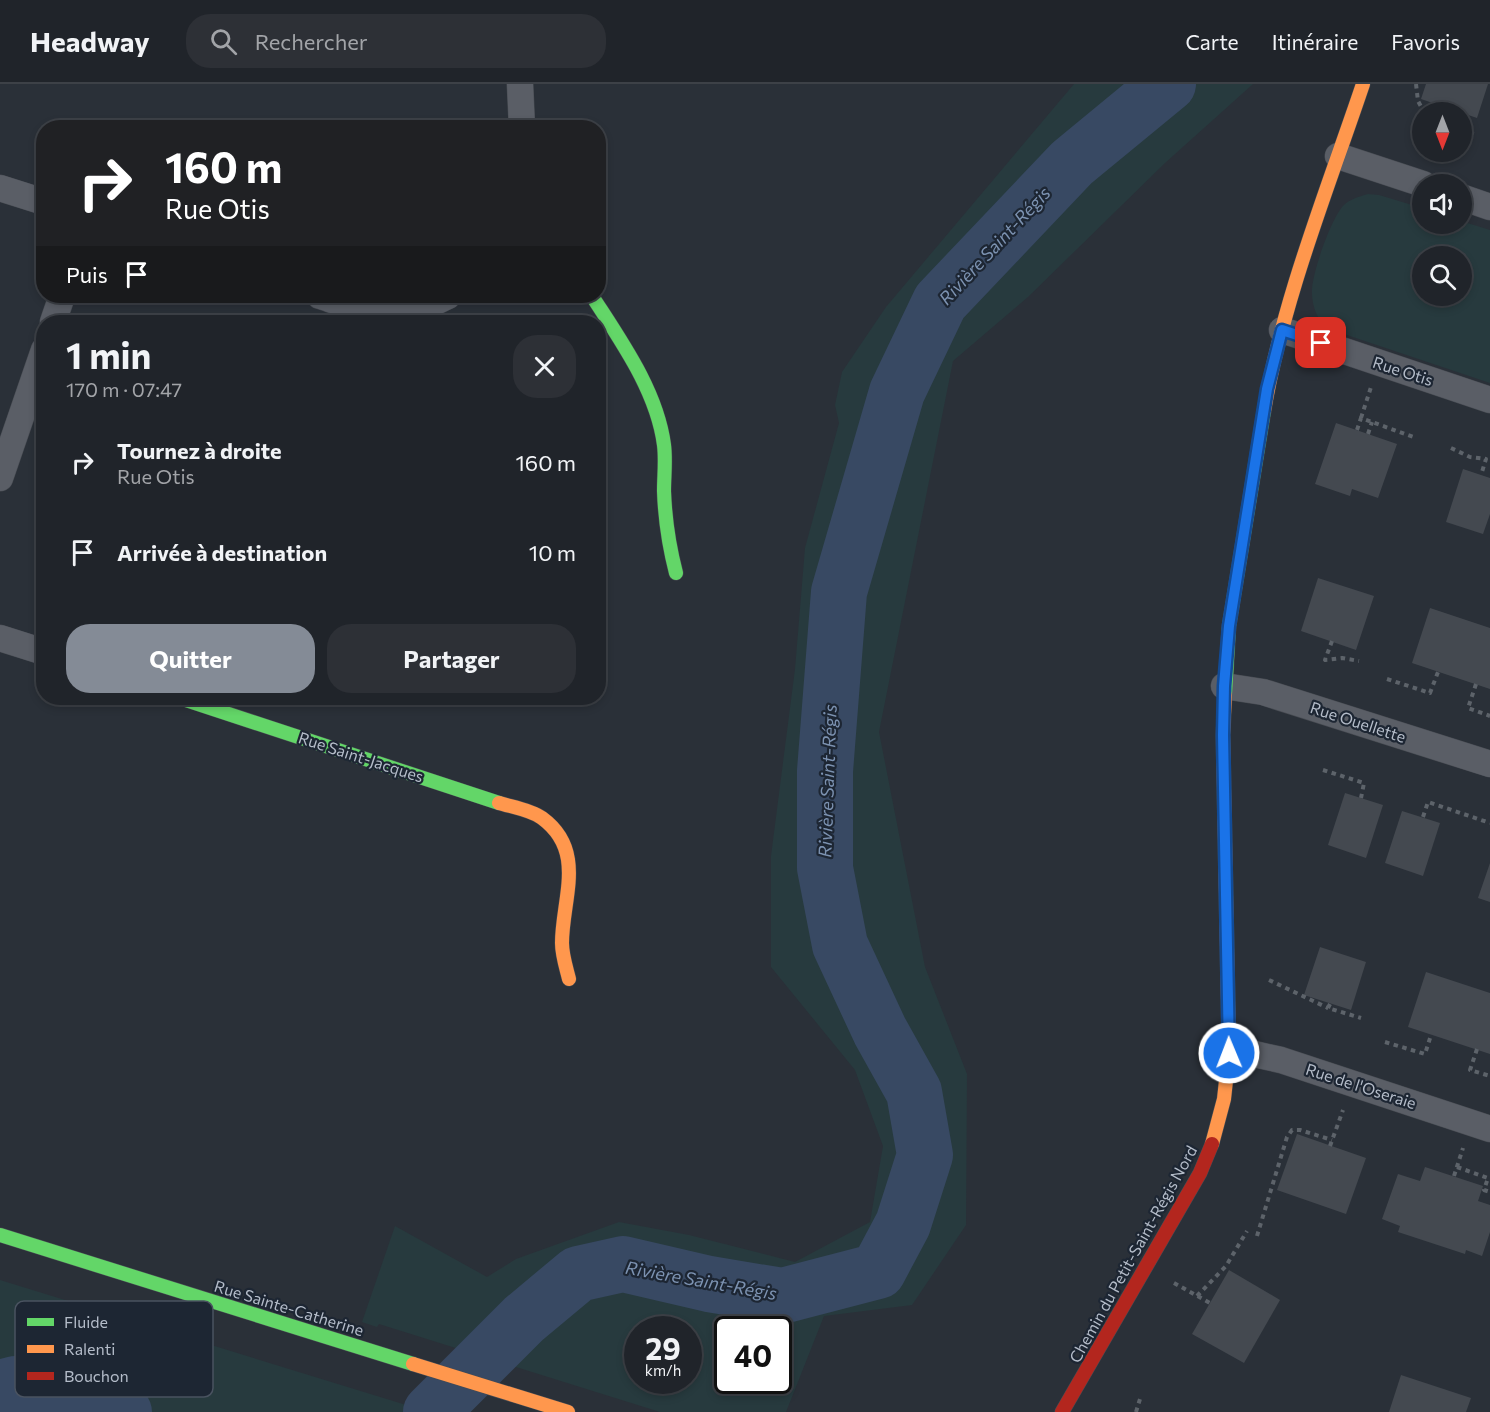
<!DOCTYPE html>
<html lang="fr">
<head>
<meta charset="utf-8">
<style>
  body { margin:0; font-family:Commissioner,sans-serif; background:#2d3036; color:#f1f3f6; height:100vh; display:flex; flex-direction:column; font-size:22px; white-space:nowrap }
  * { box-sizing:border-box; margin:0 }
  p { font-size:20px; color:#a2a4a8 }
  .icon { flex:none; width:33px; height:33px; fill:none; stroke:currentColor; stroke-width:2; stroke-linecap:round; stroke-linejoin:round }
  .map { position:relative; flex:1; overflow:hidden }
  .panel { position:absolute; left:36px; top:231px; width:570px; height:390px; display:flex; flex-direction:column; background:#20242a; border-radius:24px; box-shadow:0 3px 9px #0003,0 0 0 2px #3d4147 }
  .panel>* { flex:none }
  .banner { position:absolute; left:36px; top:36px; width:570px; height:183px; border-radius:24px; box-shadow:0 3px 9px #0003,0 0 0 2px #3d4147; background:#202124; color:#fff; overflow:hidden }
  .needle { width:39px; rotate:180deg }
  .tools { position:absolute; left:1412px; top:18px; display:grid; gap:12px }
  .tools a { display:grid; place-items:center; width:60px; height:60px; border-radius:50%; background:#20242a; box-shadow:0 3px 9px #0003,0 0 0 2px #3d4147; font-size:30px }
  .speed { position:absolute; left:624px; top:1232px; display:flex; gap:12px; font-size:30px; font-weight:700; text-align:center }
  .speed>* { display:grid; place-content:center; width:78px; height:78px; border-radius:50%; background:#20242a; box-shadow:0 3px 9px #0003,0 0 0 2px #3d4147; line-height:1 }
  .speed small { font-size:15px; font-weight:400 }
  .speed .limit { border:3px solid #111; border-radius:9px; background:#fff; color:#111 }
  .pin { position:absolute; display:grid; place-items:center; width:51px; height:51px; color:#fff; margin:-26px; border-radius:12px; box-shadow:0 3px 9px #0006 }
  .me { position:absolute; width:66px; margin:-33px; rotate:359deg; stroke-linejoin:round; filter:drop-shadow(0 0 4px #0008) }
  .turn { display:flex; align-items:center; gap:21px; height:126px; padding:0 30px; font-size:27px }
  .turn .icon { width:78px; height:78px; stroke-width:2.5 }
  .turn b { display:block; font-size:42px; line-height:51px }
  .then { display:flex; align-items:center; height:57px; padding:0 30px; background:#0003; gap:12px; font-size:22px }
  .round { display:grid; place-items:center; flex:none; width:63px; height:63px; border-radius:24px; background:#2d3036 }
  .headline { display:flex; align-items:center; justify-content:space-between; height:102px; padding:0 30px }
  h1 { font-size:36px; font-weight:700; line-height:45px }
  .primary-button { display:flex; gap:12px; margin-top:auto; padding:12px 30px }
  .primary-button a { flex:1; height:69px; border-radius:24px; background:#848b96; color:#fff; font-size:24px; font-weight:700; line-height:69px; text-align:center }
  .primary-button a+a { background:#2d3036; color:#f1f3f6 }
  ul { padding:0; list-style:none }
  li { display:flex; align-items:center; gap:18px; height:90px; padding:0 30px }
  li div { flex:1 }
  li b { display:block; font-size:22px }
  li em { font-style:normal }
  header { display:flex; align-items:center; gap:36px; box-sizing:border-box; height:84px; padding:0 30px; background:#20242a; border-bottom:2px solid #3d4147 }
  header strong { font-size:28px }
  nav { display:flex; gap:33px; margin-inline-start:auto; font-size:21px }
  .search { width:420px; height:54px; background:#2d3036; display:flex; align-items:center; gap:15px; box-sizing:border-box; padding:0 21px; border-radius:24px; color:#a2a4a8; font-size:22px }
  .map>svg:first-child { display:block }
  .green { fill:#273a3e; fill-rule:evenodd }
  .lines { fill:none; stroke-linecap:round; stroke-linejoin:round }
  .river { stroke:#384963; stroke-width:56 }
  .building { fill:#444950 }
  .street-casing { stroke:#484c53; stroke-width:27 }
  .fast-casing { stroke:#484c53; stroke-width:15 }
  .slow-casing { stroke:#484c53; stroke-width:15 }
  .jam-casing { stroke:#484c53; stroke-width:15 }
  .path { stroke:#5d636a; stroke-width:4; stroke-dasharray:4.5 4.5; stroke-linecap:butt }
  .street { stroke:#5a5e66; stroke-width:26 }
  .fast { stroke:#63d668; stroke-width:14 }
  .slow { stroke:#ff974d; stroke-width:14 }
  .jam { stroke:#b3261e; stroke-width:14 }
  .route-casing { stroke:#114b97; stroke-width:15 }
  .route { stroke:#1a73e8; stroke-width:10 }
  .labels { text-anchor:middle; stroke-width:4.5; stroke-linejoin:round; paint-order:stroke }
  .street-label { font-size:16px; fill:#b4bcc9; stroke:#1d2633 }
  .water-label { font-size:18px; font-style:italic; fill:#7c92b1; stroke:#1d2633 }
  .key { fill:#1d2633; stroke:#4a5360; stroke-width:1.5 }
  .key-label { font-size:16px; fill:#b4bcc9 }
</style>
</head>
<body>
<header>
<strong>Headway</strong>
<div class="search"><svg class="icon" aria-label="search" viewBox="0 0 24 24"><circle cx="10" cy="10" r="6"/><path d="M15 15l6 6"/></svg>Rechercher</div>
<nav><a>Carte</a><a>Itinéraire</a><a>Favoris</a></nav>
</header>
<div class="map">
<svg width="1490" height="1328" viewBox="0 0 1490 1328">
  <rect width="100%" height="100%" fill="#2a3038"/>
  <g class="green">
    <path d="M1074,0H1253L1165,79L1028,213L953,277L879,648L925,883L967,990L966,1141L912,1221L824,1232L786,1328H660L379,1240L377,1243L362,1238L395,1142L487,1193L516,1175L619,1138L689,1151L795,1178L870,1138L883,1062L855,986L771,883V772L795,585L805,464L839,339L835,321L842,288L886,223ZM638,1245H688V1296H638ZM728,1245H778V1296H728Z"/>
    <path d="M1368,110L1379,111L1422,124V140H1461V137L1490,146V299L1344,250C1335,247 1326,243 1320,236C1315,229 1312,218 1312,209C1311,191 1331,135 1343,122C1350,115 1358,113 1368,110ZM1422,172H1461V212H1422Z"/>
    <path d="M0,1196L429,1328H0Z"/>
  </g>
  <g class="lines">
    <g class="river">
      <path d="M0,1304L15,1300L81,1309L124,1328"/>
      <path d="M431,1328L524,1235L578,1190L623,1180L709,1200L782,1212L878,1187L903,1140L925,1071L914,1008L880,947L840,861L825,784V687L839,508L897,308L940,218L1072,79L1168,0"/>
    </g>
  </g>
  <g class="building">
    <path d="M1426,0H1488L1477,34L1421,15Z"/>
    <path d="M1336,339L1397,360L1378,414L1352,405L1350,412L1315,400Z"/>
    <path d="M1463,385L1490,394V430L1483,450L1446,438Z"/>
    <path d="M1318,494L1374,512L1356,566L1301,547Z"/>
    <path d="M1430,524L1490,544V605L1412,579Z"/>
    <path d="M1345,709L1383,721L1366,774L1328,761Z"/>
    <path d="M1402,727L1440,739L1423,792L1385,779Z"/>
    <path d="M1490,779V818L1478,814Z"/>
    <path d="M1320,863L1366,878L1351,926L1304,911Z"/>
    <path d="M1426,888L1490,909V970L1408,943Z"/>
    <path d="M1297,1050L1366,1074L1346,1130L1277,1106Z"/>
    <path d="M1425,1083L1483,1102L1478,1117L1490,1121V1148L1482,1172L1466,1166L1465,1170L1398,1148L1400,1142L1382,1135L1398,1090L1420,1097Z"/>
    <path d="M1229,1186L1280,1216L1244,1279L1192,1250Z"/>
    <path d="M1401,1291L1471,1314L1466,1328H1389Z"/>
  </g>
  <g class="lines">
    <defs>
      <g id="street">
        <path d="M520,0L522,44"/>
        <path d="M1338,72L1423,100"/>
        <path d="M0,104L44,118"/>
        <path d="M1461,113L1490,123"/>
        <path d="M320,212C351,222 388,237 422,224C431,221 439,216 448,212"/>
        <path d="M53,238L62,212"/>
        <path d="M1282,246L1490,316"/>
        <path d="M0,394L44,266"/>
        <path d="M0,554L44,568"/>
        <path d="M1224,602L1263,608L1490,680"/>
        <path d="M1229,969L1254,970L1281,976L1490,1045"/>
      </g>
      <g id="fast">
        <path d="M592,212C621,257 657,307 664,361C666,376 664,392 664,407C665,435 669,462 676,489"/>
        <path d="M1225,611L1229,542L1264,327"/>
        <path d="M180,614L499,719"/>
        <path d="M0,1151L413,1280"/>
      </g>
      <g id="slow">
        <path d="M1264,327C1283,215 1327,107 1363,0"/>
        <path d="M499,719C512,723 531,726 542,734C587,767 562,815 562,859C562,871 566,883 569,895"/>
        <path d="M1212,1060L1224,1015L1229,969L1223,651L1225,611"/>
        <path d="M413,1280L568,1328"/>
      </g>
      <path id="jam" d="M1062,1328L1200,1089L1212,1060"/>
    </defs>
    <use href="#street" class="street-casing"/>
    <use href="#fast" class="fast-casing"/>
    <use href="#slow" class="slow-casing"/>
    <use href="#jam" class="jam-casing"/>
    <g class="path">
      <path d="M1416,0L1418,17L1424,28"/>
      <path d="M1446,28L1447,25"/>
      <path d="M1461,45L1474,50"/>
      <path d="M1361,334L1371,303"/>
      <path d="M1357,346L1361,334L1416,354"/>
      <path d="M1368,350L1372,338"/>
      <path d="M1451,364L1470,373L1486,375L1481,391"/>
      <path d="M1332,557L1325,576L1342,574L1359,577"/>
      <path d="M1387,595L1430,609L1438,588"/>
      <path d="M1476,600L1468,624L1490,632"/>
      <path d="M1323,686L1364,699L1361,714"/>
      <path d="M1423,733L1428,718L1490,739"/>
      <path d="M1269,896L1328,924"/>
      <path d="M1330,920L1328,924L1361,934"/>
      <path d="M1385,958L1425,970L1431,951"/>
      <path d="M1477,965L1470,986L1490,992"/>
      <path d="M1330,1062L1343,1026"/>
      <path d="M1457,1083L1488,1094L1484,1106L1490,1108"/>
      <path d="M1454,1092L1463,1064"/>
      <path d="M1257,1152L1287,1053L1292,1046H1300L1332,1056"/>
      <path d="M1174,1199L1210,1219"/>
      <path d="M1197,1212L1226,1182L1247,1147"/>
      <path d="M1136,1328L1140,1315"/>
    </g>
    <use href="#street" class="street"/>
    <use href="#fast" class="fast"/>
    <use href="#slow" class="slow"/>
    <use href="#jam" class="jam"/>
  </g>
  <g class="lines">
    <defs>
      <path id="route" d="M1229,969L1223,651L1224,602L1229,542L1267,305L1282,246L1321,259"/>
    </defs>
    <use href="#route" class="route-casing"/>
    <use href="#route" class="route"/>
  </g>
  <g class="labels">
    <g class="street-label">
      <text transform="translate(1403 287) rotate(18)" y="6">Rue Otis</text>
      <text transform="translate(1358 638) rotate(18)" y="6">Rue Ouellette</text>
      <text transform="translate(361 673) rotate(18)" y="6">Rue Saint-Jacques</text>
      <text transform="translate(1361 1002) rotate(18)" y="6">Rue de l'Oseraie</text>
      <text transform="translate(1133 1170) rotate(-61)" y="6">Chemin du Petit-Saint-Régis Nord</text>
      <text transform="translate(289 1224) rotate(17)" y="6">Rue Sainte-Catherine</text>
    </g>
    <g class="water-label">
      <text transform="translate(995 162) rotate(-47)" y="6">Rivière Saint-Régis</text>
      <text transform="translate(828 697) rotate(-88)" y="6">Rivière Saint-Régis</text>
      <text transform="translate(701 1197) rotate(10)" y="6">Rivière Saint-Régis</text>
    </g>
  </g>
  <rect x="15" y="1217" width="198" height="96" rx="9" class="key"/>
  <rect x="27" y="1234" width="27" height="8" fill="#63d668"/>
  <rect x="27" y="1261" width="27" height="8" fill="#ff974d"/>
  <rect x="27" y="1288" width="27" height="8" fill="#b3261e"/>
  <g class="key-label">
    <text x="64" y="1244">Fluide</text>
    <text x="64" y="1271">Ralenti</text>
    <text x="64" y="1298">Bouchon</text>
  </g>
</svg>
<div class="tools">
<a><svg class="needle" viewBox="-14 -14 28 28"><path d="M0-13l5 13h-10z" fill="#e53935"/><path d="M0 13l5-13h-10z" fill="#a2a4a8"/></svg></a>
<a><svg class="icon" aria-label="sound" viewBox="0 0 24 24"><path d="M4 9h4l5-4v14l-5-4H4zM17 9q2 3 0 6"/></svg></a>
<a><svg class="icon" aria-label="search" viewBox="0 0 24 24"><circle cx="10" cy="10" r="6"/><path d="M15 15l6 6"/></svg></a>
</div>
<div class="speed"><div>29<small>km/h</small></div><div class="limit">40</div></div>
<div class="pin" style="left:1321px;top:259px;background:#d93025"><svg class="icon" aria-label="arrive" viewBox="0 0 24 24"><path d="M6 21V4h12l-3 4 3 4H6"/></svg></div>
<svg class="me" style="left:1229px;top:969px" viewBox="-20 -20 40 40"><circle r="17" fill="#1a73e8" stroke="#fff" stroke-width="3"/><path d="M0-11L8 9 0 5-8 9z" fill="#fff"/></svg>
<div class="banner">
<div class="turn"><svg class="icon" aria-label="right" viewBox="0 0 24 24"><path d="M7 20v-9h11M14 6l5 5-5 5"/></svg><div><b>160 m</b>Rue Otis</div></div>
<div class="then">Puis<svg class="icon" aria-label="arrive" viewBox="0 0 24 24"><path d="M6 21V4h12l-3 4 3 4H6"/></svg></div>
</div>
<section class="panel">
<div class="headline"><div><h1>1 min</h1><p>170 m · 07:47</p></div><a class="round"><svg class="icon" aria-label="close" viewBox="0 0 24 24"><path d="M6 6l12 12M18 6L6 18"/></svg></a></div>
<ul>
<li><svg class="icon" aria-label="right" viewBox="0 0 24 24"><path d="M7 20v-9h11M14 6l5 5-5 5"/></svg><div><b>Tournez à droite</b><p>Rue Otis</p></div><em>160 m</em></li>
<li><svg class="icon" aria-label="arrive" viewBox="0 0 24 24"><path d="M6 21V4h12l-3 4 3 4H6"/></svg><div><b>Arrivée à destination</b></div><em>10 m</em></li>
</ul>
<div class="primary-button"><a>Quitter</a><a>Partager</a></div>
</section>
</div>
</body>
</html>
